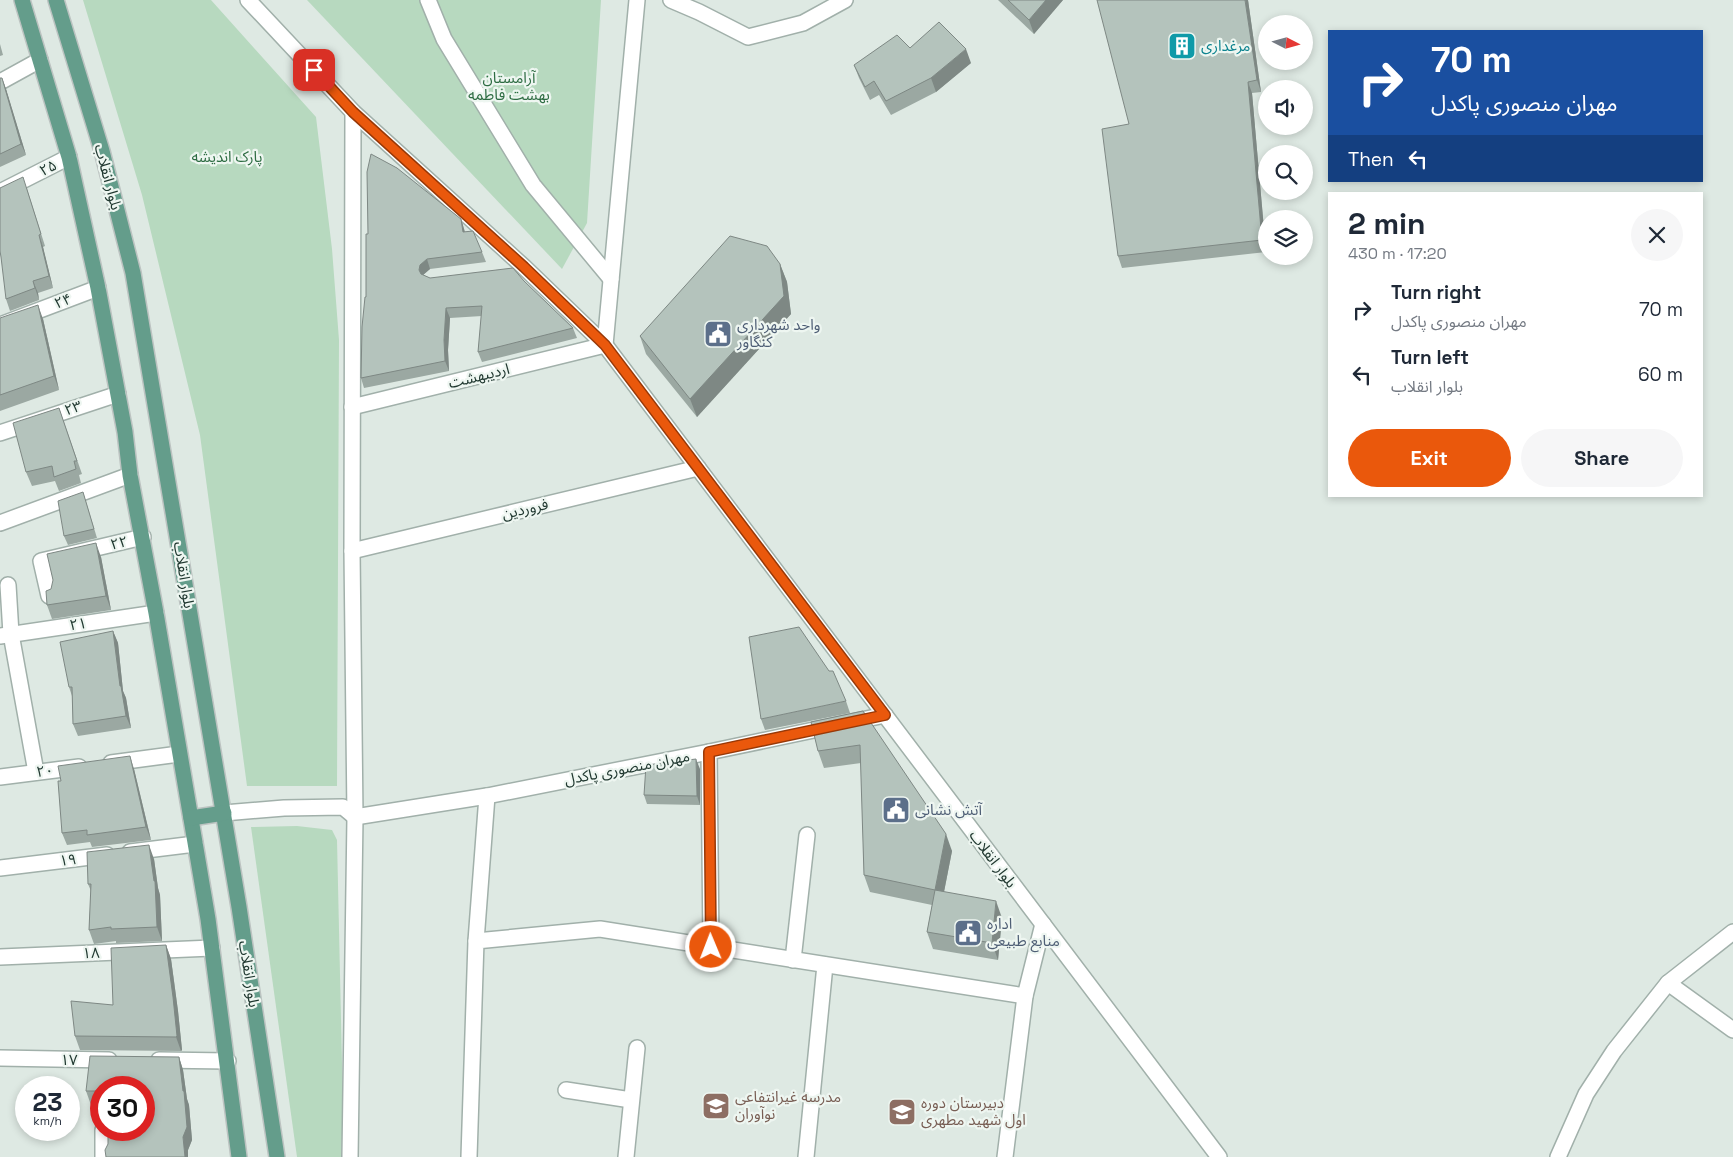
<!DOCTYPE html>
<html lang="en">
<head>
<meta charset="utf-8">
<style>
  body { margin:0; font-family:"Space Grotesk","Noto Sans Arabic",sans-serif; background:#f6f6f7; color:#1f2937; height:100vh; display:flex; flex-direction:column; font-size:19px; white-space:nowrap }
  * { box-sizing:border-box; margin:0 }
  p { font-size:16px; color:#747a83 }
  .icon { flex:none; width:28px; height:28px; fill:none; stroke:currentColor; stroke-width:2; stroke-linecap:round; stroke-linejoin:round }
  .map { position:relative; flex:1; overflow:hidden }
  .drawer { position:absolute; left:1328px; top:192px; width:375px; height:305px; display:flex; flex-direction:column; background:#fff; border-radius:0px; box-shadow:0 2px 8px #0003 }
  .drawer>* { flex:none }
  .banner { position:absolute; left:1328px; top:30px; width:375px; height:152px; border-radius:0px; box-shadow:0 2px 8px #0003; background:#1a4fa0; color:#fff; overflow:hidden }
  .needle { width:32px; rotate:96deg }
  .fabs { position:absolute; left:1258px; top:15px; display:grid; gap:10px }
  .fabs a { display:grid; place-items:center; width:55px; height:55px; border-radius:50%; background:#fff; box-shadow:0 2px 8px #0003; font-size:25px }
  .speed { position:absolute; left:15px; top:1076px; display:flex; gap:10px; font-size:25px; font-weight:700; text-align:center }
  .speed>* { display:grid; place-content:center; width:65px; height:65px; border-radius:50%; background:#fff; box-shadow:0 2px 8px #0003; line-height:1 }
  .speed small { font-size:12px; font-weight:400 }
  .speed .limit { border:8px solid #d22; background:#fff; color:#111 }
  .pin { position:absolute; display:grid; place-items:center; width:42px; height:42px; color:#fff; margin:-21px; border-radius:10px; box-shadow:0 2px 8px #0006 }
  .me { position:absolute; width:55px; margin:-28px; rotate:359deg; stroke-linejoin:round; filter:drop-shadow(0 0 4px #0008) }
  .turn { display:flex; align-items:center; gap:18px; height:105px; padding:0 20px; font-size:22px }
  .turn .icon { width:65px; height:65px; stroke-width:2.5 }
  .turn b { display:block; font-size:35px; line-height:42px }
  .then { display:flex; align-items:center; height:48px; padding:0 20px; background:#0003; gap:10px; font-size:19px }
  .round { display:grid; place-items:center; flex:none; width:52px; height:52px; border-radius:26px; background:#f6f6f7 }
  .headline { display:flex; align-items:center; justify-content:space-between; height:85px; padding:0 20px }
  h1 { font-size:30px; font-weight:600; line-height:38px }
  .button { display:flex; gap:10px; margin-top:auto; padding:10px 20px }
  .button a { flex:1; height:58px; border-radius:30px; background:#ea580c; color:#fff; font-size:20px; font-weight:600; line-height:58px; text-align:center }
  .button a+a { background:#f6f6f7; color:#1f2937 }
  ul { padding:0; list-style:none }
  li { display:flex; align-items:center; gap:15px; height:65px; padding:0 20px }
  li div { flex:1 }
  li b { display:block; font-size:19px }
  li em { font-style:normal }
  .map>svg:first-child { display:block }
  .green { fill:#b7d9bf }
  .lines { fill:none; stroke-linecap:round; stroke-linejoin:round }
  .minor-casing { stroke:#a1b0aa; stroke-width:18 }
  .major-casing { stroke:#bcc3c1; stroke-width:18 }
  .minor { stroke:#fff; stroke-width:15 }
  .major { stroke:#649d8b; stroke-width:15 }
  .wall { fill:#9ba8a2 }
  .shaded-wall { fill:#7e8884 }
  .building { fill:#b4c3bc; stroke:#7e8884 }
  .route-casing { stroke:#983908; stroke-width:12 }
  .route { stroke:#ea580c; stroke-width:9 }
  .labels { text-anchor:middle; stroke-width:4.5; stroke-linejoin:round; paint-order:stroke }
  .culture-label { font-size:15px; fill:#0d838f; stroke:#eef6f1; text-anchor:start }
  .park-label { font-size:15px; fill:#2d6c42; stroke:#eef6f1 }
  .street-label { font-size:15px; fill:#203830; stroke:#eef6f1 }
  .service-label { font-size:15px; fill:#4e5e75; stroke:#eef6f1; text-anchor:start }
  .education-label { font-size:15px; fill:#785e54; stroke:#eef6f1; text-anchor:start }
</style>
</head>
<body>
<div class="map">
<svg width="1733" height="1157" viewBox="0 0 1733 1157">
  <rect width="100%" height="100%" fill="#dee9e3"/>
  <g class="green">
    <path d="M83,0H211L316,117L332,249L339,340L337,786H247L200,435L142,195Z"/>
    <path d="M307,0H601L587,223L562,269Z"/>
    <path d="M297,826L332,830L337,840L343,1109L341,1157H297L251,827Z"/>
  </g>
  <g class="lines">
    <defs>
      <g id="minor">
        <path d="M248,0L353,112L524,267L605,345L1219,1157"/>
        <path d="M428,0L444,39L533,185L611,279"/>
        <path d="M671,0L699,12L748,37L803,23L845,0"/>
        <path d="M0,82L40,60"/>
        <path d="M0,192L69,157"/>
        <path d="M0,325L98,288"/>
        <path d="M605,345L637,0"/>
        <path d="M352,407L605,345"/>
        <path d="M0,433L118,394"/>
        <path d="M0,523L130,475"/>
        <path d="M352,551L698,468"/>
        <path d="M8,585L11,634L36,772"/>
        <path d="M49,596L41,561L143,537"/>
        <path d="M0,636L156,613"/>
        <path d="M709,752L711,947"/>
        <path d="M111,763L179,754"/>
        <path d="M0,777L79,767"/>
        <path d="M224,813L284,808L343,807L355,817L487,796"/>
        <path d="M130,852L195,844"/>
        <path d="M0,868L107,855"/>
        <path d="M476,941L487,796L709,752L885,715"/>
        <path d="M0,957L212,948"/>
        <path d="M793,960L807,835"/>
        <path d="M1668,983L1733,1030"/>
        <path d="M0,1058L109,1060"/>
        <path d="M159,1060L228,1061"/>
        <path d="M566,1090L631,1100"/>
        <path d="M103,1130V1157"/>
        <path d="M350,1157L355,817L352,551L353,112"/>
        <path d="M469,1157L476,941L600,929L1025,996"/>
        <path d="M626,1157L637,1048"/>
        <path d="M806,1157L825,965"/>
        <path d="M1005,1157L1025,996L1043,924"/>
        <path d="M1558,1157L1586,1094L1614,1051L1668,983L1733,932"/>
      </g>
      <g id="major">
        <path d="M22,0L69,157L98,288L125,432L130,475L156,613L208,919L239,1157"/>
        <path d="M56,0L102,151L133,273L239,907L277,1157"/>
        <path d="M191,818L224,813"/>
      </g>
    </defs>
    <use href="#minor" class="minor-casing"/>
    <use href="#major" class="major-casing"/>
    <use href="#minor" class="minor"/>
    <use href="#major" class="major"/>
  </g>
  <g class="wall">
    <path d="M998,0H1063L1034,34Z"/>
    <path d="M1248,0L1261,92L1252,93L1266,252L1122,268L1118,256Z"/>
    <path d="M0,44L3,55L0,56Z"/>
    <path d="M971,63L936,92L891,115L879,95L870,100L859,78L854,65Z"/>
    <path d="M0,78H2L6,89L26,155L0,167Z"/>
    <path d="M27,189L45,246L43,247L53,288L38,293L39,300L10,311L6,299Z"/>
    <path d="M461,219L465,232L482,252L486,262L430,269L423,275L430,278L524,281L573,328L577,338L482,362L478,352L482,316L450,318L448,350L449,371L364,388L361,378L366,297L368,234Z"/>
    <path d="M780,264L787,282L791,314L697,417L646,354L640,336Z"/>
    <path d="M0,318L43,319L59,390L0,411Z"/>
    <path d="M59,408L82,474L79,475L81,483L59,491L55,481L32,486L26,472Z"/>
    <path d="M83,492L97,538L68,545L64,536Z"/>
    <path d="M101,557L111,610L52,619L47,605Z"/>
    <path d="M113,631L118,643L123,691L126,698L131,728L78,736L73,724L72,696L69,687Z"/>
    <path d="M846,701L850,713L765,730L761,719Z"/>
    <path d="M863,711L952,851L944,892L1002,918L998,960L933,949L927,932L932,905L870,892L864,875L861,763L824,768L818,751Z"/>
    <path d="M134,769L151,840L92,847L90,842L67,845L62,833Z"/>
    <path d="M700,769V805L647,804L644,795Z"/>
    <path d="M154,859L158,888L160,895L162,941L116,943V941L94,944L89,930L91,891L88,884Z"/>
    <path d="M166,945L171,959L178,1011L182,1050L181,1051L80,1050L75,1036L113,1005Z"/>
    <path d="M179,1057L183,1070L187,1099L189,1105L192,1140L188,1150V1157H106L144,1130L101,1088V1104L91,1105L86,1091Z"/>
  </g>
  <g class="shaded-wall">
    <path d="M1046,0H1063L1034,34L1029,20Z"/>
    <path d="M1245,0H1248L1261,92L1257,80Z"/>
    <path d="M966,49L971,63L936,92L931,78Z"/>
    <path d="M2,78L6,89L26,155L21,144Z"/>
    <path d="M1248,82L1252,93L1266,252L1262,240Z"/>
    <path d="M461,219L464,229L467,242L463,232Z"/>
    <path d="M39,235L43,247L53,288L49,276Z"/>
    <path d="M427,259L430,269L423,275V280L419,270L420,265Z"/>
    <path d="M780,264L787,282L791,314L697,417L690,399Z"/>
    <path d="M33,281L38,293L39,300L35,288Z"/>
    <path d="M38,305L43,319L59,390L54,376Z"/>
    <path d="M446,308L450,318L448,350L449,371L445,361L444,340Z"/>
    <path d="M96,543L101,557L111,610L106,596Z"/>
    <path d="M113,631L118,643L123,691L126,698L131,728L126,716L120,686Z"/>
    <path d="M130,756L134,769L151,840L146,827Z"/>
    <path d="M696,759L700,769V805L697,796Z"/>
    <path d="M946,834L952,851L941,907L935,890Z"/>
    <path d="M149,845L154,859L158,888L160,895L162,941L157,927L154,881Z"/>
    <path d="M996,901L1002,918L998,960L992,943Z"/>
    <path d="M166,945L171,959L178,1011L182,1050L181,1051L176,1037Z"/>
    <path d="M179,1057L183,1070L187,1099L189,1105L192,1140L188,1150V1157H185L183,1137V1091Z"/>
  </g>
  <g class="building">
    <path d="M1008,0H1046L1029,20Z"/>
    <path d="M1097,0H1245L1257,80L1248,82L1262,240L1118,256L1102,129L1129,124Z"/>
    <path d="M939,22L966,49L931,78L886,101L874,81L865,87L854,65L897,35L910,48Z"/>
    <path d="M0,78H2L21,144L0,154Z"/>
    <path d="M371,154L397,168L461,219L463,232L473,231L482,252L427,259L420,265L419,270L421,274L430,278L513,268L524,281L573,328L478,352L482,306L446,308L444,340L445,361L361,378L362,327L365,297H366V234H368L367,172Z"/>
    <path d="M23,177L41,234L39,235L49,276L33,281L35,288L6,299L1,257L0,251V188Z"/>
    <path d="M730,236L767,246L780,264L784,296L690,399L640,336Z"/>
    <path d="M38,305L54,376L0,395V318Z"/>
    <path d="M59,408L77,461H74L76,469L54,477L52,466L26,472L13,423Z"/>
    <path d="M83,492L94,529L64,536L58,501Z"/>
    <path d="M96,543L106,596L47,605L46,591L51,589L53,580L47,554Z"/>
    <path d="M799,627L829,671H833L846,701L761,719L749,637Z"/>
    <path d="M113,631L120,686H121L126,716L73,724L72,687H69L60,642Z"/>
    <path d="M863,711L946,834L935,890L864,875L860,745L818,751L811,722Z"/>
    <path d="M130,756L146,827L87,835V830L62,833L58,781H61L58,766Z"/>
    <path d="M696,759L697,796L644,795L646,765Z"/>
    <path d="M149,845L154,881H155L157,927L111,929V927L89,930L91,884H88L87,852Z"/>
    <path d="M935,890L996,901L992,943L927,932Z"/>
    <path d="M166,945L173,997L177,1036L176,1037L75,1036L71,1001L113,1005L111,948Z"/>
    <path d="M90,1056L179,1057L183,1091H184L187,1127L183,1137L185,1157H106L105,1150L108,1144V1130H144V1088H101V1091H86Z"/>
  </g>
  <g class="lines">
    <defs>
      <path id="route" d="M314,70L353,112L524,267L605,345L885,715L709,752L711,947"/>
    </defs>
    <use href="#route" class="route-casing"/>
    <use href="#route" class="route"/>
  </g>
  <defs>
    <symbol id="building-square" viewBox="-11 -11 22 22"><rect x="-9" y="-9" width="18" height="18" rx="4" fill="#0f9aa8" stroke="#eef6f1"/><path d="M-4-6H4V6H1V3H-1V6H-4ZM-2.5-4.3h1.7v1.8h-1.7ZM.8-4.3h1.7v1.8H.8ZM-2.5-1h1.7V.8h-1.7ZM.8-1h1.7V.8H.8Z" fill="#fff"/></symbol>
    <symbol id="civic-square" viewBox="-11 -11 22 22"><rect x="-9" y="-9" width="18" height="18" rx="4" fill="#5c6f8a" stroke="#eef6f1"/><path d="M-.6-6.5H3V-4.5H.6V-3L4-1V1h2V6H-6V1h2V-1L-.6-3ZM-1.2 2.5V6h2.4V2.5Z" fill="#fff"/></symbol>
    <symbol id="school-square" viewBox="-11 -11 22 22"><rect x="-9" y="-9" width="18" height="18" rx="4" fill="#8d6e63" stroke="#eef6f1"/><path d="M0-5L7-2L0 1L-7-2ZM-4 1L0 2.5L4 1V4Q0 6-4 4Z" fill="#fff"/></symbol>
  </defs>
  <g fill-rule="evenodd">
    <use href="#building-square" x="1166" y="30" width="32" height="32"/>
    <use href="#civic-square" x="702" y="318" width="32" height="32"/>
    <use href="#civic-square" x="880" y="794" width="32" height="32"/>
    <use href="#civic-square" x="952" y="917" width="32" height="32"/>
    <use href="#school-square" x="700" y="1090" width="32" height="32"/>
    <use href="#school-square" x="886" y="1096" width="32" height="32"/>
  </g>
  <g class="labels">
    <g class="culture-label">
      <text x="1201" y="51">مرغداری</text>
    </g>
    <g class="park-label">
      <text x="509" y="83">آرامستان<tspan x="509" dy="17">بهشت فاطمه</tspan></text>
      <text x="227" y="162">پارک اندیشه</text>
    </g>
    <g class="street-label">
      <text transform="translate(48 168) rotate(-27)" y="5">۲۵</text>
      <text transform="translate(108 177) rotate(75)" y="5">بلوار انقلاب</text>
      <text transform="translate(63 301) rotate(-21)" y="5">۲۴</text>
      <text transform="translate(479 376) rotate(-14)" y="5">اردیبهشت</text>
      <text transform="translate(73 408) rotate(-18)" y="5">۲۳</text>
      <text transform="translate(525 509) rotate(-13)" y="5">فروردین</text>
      <text transform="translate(119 543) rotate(-13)" y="5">۲۲</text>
      <text transform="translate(184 575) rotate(81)" y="5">بلوار انقلاب</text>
      <text transform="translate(78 624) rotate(-8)" y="5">۲۱</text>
      <text transform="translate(627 768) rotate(-11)" y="5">مهران منصوری پاکدل</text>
      <text transform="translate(45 771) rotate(-7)" y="5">۲۰</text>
      <text transform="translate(993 859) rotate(53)" y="5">بلوار انقلاب</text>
      <text transform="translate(68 860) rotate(-7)" y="5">۱۹</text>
      <text transform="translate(91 953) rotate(-2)" y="5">۱۸</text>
      <text transform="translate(249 974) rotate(81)" y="5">بلوار انقلاب</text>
      <text x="69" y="1065">۱۷</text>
    </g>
    <g class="service-label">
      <text x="737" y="330">واحد شهرداری<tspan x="737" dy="17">کنگاور</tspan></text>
      <text x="915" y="815">آتش نشانی</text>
      <text x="987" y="929">اداره<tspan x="987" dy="17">منابع طبیعی</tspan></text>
    </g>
    <g class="education-label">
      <text x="735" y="1102">مدرسه غیرانتفاعی<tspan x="735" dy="17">نوآوران</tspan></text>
      <text x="921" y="1108">دبیرستان دوره<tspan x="921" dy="17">اول شهید مطهری</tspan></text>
    </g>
  </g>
</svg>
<div class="fabs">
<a><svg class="needle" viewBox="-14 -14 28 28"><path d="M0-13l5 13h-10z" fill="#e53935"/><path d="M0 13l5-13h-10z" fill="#747a83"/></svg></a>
<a><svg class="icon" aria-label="sound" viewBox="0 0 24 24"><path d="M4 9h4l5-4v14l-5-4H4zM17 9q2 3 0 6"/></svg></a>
<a><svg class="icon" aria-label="search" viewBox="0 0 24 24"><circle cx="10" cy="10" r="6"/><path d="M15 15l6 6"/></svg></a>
<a><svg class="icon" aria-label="layers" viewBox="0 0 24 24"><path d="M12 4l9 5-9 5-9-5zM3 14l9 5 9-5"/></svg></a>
</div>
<div class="speed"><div>23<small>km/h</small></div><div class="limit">30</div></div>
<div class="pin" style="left:314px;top:70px;background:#d93025"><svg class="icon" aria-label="arrive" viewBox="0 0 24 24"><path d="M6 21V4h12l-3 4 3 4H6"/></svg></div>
<svg class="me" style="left:711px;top:947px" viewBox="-20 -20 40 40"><circle r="17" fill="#ea580c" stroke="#fff" stroke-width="3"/><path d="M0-11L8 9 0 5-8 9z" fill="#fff"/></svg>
<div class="banner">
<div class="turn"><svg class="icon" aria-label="right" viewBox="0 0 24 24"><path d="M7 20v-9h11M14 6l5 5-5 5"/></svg><div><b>70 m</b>مهران منصوری پاکدل</div></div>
<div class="then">Then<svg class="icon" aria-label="left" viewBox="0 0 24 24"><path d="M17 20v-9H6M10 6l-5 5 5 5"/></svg></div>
</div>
<section class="drawer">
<div class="headline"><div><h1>2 min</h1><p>430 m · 17:20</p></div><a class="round"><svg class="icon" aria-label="close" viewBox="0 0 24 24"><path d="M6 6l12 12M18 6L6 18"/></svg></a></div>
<ul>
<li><svg class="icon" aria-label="right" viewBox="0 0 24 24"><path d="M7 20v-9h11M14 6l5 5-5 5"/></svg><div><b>Turn right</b><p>مهران منصوری پاکدل</p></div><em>70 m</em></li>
<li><svg class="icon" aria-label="left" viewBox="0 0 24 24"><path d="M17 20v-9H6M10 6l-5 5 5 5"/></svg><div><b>Turn left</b><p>بلوار انقلاب</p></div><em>60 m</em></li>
</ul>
<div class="button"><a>Exit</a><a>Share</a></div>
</section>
</div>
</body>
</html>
